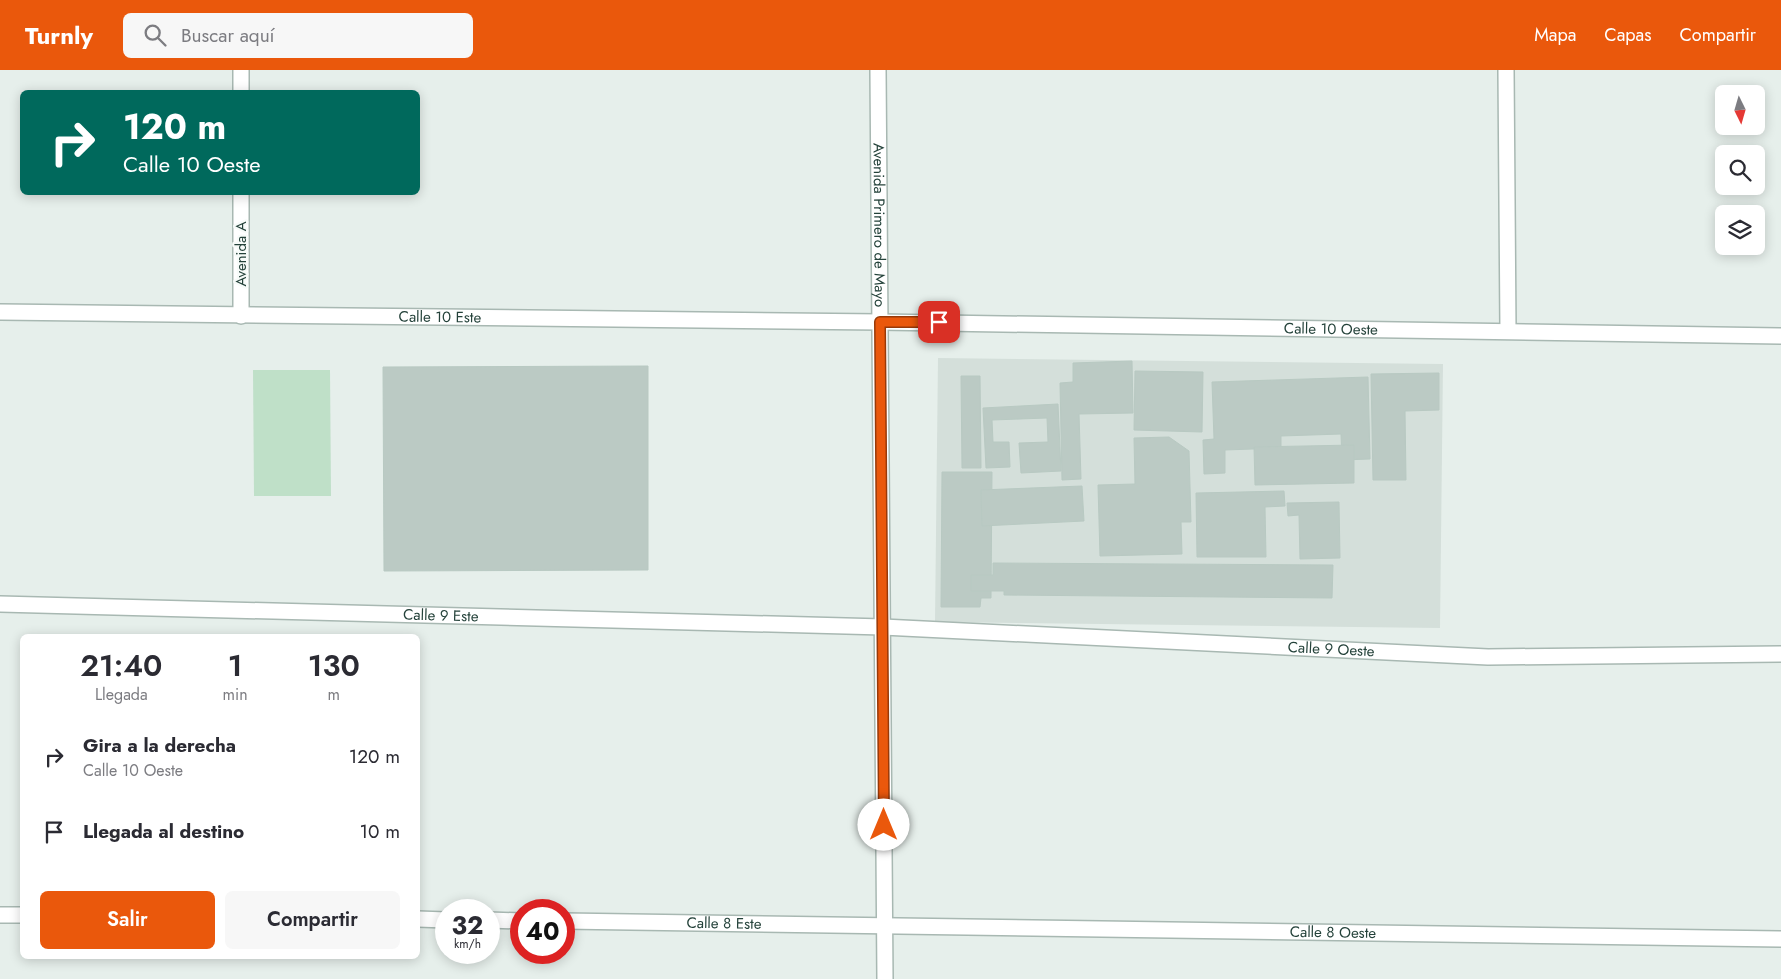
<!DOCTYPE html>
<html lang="es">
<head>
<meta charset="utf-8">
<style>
  body { margin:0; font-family:Jost,sans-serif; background:#f7f7f7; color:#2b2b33; height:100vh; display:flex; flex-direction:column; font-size:19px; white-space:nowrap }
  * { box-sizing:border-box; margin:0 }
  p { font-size:16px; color:#7c7c81 }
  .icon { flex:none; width:28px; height:28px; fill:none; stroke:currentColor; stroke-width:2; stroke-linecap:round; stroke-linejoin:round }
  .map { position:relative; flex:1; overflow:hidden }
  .drawer { position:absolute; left:20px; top:564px; width:400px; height:325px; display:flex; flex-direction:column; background:#fff; border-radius:8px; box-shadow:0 2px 12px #0003 }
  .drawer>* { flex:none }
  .hud { position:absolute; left:20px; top:20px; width:400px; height:105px; border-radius:8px; box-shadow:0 2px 12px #0003; background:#00695c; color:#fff; overflow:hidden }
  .needle { width:32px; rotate:175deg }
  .fabs { position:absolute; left:1715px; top:15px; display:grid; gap:10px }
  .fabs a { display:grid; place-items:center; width:50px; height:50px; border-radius:8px; background:#fff; box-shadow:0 2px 12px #0003; font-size:25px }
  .speed { position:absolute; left:435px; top:829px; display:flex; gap:10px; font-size:25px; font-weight:700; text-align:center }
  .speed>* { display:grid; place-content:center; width:65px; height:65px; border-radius:50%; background:#fff; box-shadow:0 2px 12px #0003; line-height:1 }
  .speed small { font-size:12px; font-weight:400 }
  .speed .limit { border:8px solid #d22; background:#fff; color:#111 }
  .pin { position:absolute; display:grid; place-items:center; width:42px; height:42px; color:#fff; margin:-21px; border-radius:10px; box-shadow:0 2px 8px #0006 }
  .me { position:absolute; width:55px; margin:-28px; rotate:0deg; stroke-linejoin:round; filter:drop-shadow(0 0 4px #0008) }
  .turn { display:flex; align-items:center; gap:18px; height:105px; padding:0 20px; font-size:22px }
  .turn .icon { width:65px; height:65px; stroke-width:2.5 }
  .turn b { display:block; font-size:35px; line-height:42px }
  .eta { display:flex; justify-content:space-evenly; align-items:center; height:85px; text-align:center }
  .eta b { font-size:30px; font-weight:600; line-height:35px }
  .cta { display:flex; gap:10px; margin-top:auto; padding:10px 20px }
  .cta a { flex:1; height:58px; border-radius:8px; background:#ea580c; color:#fff; font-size:20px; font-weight:600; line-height:58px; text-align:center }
  .cta a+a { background:#f7f7f7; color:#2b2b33 }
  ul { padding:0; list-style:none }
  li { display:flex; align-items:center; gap:15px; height:75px; padding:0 20px }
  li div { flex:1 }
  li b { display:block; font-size:19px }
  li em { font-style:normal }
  header { display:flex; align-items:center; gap:30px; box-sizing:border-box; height:70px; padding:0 25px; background:#ea580c; color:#fff }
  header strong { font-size:24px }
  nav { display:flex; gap:28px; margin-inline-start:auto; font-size:18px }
  .search { width:350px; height:45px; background:#f7f7f7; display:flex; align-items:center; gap:12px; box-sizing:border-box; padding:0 18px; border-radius:8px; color:#7c7c81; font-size:19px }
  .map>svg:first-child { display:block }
  .built { fill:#d4dfda }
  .green { fill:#bfe0c8 }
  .building { fill:#bbcac4; stroke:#b8c9c2 }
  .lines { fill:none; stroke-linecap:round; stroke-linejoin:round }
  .minor-casing { stroke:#a8b8b2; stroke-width:18 }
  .minor { stroke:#fff; stroke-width:15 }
  .route-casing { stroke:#983908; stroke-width:12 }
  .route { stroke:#ea580c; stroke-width:9 }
  .labels { text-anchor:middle; stroke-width:4.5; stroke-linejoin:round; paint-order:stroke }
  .street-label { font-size:15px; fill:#24423a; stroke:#f7fbf9 }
</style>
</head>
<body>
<header>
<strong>Turnly</strong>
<div class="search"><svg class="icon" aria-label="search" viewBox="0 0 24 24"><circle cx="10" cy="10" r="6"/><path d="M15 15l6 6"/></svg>Buscar aquí</div>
<nav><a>Mapa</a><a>Capas</a><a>Compartir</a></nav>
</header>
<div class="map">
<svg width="1781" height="909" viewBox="0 0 1781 909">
  <rect width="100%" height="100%" fill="#e6efeb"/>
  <path class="built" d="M938,288L1443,294L1440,558L935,552Z"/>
  <path class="green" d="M253,300H330L331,426H254Z"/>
  <g class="building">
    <path d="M1132,291L1133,343L1079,344L1081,409L1062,410L1060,313L1073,312V293Z"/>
    <path d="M648,296V500L384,501L383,297Z"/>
    <path d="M1135,301L1203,302L1202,362L1134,360Z"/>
    <path d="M1439,303V340L1405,341L1406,410H1373L1371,304Z"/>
    <path d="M961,306H980L981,398H962Z"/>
    <path d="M1368,307L1370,389L1342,390L1341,364L1281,366V378L1225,380V403L1204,404L1203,370L1214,369L1212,312Z"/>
    <path d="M1058,334L1061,401L1021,403L1019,373L1048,372L1047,348L992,350L993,372H1009L1010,397L986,398L983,338Z"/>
    <path d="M1169,367L1189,381L1191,452H1181L1182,484L1100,486L1098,415L1135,414L1134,368Z"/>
    <path d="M1354,375V413L1255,415L1254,377Z"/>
    <path d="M942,402H992L991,528H981L980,537H941Z"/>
    <path d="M1082,416L1084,451L982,456L981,420Z"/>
    <path d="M1284,421L1285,436L1265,437L1266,487H1197L1196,423Z"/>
    <path d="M1339,432L1340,488L1300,489L1299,445L1288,446L1287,433Z"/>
    <path d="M993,493L1333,495L1332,528L1004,525V521H971V505H993Z"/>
  </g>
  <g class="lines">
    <defs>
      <g id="minor">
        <path d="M241,0V22"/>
        <path id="s1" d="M878,0L885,909"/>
        <path d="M1506,0L1508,261"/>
        <path d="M241,122V246"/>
        <path id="s2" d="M0,242L880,252L1781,266"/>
        <path id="s3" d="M0,534L883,557L1488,587L1781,584"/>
        <path d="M0,845H22"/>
        <path d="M418,849L446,850"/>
        <path d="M489,850L521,851"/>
        <path id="s4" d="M564,851L1781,869"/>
      </g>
    </defs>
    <use href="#minor" class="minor-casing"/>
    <use href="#minor" class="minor"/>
  </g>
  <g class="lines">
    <defs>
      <path id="route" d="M884,755L880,252H939"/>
    </defs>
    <use href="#route" class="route-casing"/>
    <use href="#route" class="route"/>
  </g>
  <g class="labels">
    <g class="street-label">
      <text dy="5" stroke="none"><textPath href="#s1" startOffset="155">Avenida Primero de Mayo</textPath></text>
      <text transform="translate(241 184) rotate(-90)" y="5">Avenida A</text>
      <text dy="5" stroke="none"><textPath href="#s2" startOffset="440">Calle 10 Este</textPath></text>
      <text dy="5" stroke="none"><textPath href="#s2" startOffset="1331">Calle 10 Oeste</textPath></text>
      <text dy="5" stroke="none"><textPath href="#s3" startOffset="441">Calle 9 Este</textPath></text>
      <text dy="5" stroke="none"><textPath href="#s3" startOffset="1332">Calle 9 Oeste</textPath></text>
      <text dy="5" stroke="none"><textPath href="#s4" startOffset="160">Calle 8 Este</textPath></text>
      <text dy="5" stroke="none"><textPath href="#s4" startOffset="769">Calle 8 Oeste</textPath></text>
    </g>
  </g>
</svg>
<div class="fabs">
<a><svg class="needle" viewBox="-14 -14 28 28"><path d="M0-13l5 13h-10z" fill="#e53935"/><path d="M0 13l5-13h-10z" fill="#7c7c81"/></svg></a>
<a><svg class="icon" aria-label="search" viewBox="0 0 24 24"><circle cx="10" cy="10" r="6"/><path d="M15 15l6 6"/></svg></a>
<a><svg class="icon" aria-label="layers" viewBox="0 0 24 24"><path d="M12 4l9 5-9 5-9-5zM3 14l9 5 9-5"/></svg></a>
</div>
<div class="speed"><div>32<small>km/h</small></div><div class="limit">40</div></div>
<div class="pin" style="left:939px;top:252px;background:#d93025"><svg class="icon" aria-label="arrive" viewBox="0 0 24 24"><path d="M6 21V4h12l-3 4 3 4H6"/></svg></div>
<svg class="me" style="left:884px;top:755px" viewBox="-20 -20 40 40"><circle r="19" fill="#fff"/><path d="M0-13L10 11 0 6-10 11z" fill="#ea580c"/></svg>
<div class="hud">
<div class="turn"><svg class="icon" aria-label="right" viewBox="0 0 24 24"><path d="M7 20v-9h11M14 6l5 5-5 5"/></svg><div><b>120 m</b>Calle 10 Oeste</div></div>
</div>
<section class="drawer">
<div class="eta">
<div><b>21:40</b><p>Llegada</p></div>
<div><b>1</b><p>min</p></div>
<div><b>130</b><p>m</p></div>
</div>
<ul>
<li><svg class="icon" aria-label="right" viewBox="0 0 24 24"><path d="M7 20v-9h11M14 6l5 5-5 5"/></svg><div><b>Gira a la derecha</b><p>Calle 10 Oeste</p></div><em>120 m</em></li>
<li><svg class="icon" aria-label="arrive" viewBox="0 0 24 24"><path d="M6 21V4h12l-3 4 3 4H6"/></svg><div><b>Llegada al destino</b></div><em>10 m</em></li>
</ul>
<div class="cta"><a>Salir</a><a>Compartir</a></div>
</section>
</div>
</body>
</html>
